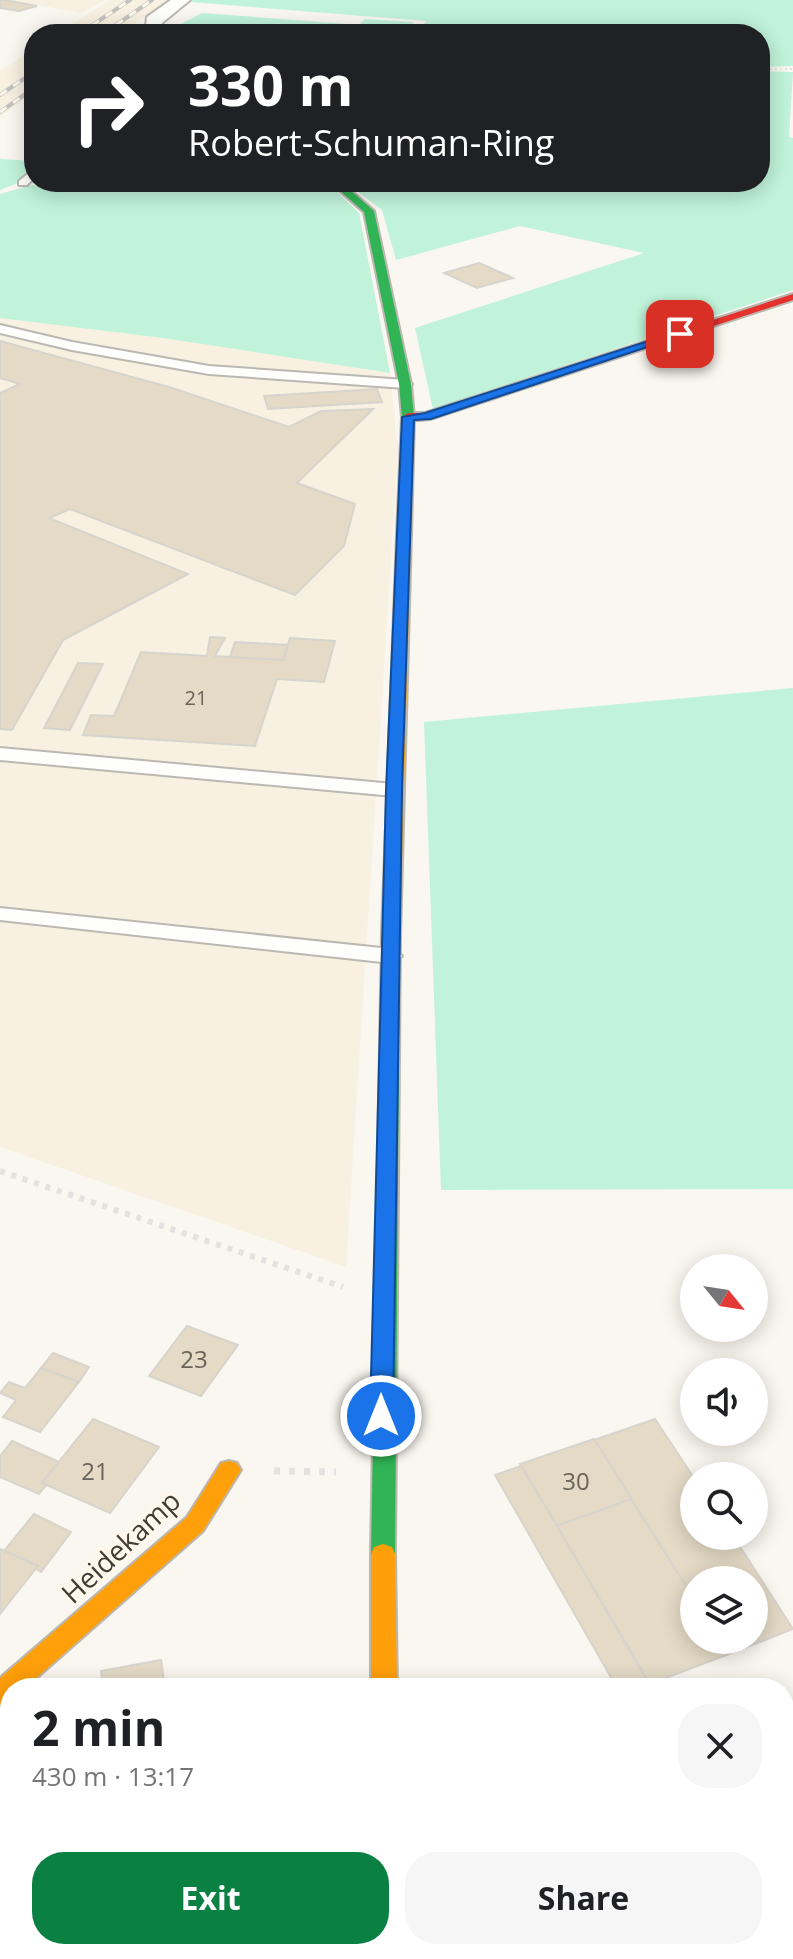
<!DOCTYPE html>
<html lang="en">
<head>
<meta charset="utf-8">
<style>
  body { margin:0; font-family:"Open Sans",sans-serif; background:#f6f6f6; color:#202124; height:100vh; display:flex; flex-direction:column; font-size:30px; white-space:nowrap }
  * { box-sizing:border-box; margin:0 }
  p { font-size:26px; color:#757577 }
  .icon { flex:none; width:44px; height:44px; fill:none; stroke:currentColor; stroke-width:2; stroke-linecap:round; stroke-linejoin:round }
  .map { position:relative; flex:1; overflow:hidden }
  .drawer { position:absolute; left:0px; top:1678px; width:794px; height:282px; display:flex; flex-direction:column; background:#fff; border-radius:32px 32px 0 0; box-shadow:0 4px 20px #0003 }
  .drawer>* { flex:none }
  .banner { position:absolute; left:24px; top:24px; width:746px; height:168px; border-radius:32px; box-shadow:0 4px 20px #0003; background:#202124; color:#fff; overflow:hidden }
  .needle { width:52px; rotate:120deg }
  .buttons { position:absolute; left:680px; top:1254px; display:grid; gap:16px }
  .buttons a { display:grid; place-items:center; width:88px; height:88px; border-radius:50%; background:#fff; box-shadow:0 4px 20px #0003; font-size:40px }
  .pin { position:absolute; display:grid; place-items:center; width:68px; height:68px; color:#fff; margin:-34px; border-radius:16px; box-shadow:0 4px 12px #0006 }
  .me { position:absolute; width:88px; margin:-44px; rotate:0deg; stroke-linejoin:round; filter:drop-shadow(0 0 6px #0008) }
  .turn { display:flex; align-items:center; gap:28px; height:168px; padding:0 32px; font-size:36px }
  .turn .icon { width:104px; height:104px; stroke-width:2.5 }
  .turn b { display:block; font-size:56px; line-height:68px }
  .round { display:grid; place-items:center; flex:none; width:84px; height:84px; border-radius:32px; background:#f6f6f6 }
  .headline { display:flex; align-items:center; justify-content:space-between; height:136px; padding:0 32px }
  h1 { font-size:48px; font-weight:700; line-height:60px }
  .cta { display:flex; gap:16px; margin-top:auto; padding:16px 32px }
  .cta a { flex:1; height:92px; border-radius:32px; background:#0b8043; color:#fff; font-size:32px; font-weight:700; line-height:92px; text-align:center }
  .cta a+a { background:#f6f6f6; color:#202124 }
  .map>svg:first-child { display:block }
  .built { fill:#f8f1e1 }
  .green { fill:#c0f3d9 }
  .building { fill:#e4dac6; stroke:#d7d4ce; stroke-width:2 }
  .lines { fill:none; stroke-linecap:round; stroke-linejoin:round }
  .lane-casing { stroke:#bbb8b2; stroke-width:4 }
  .street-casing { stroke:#bbb8b2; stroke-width:4 }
  .fast-casing { stroke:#bbb8b2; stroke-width:4 }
  .slow-casing { stroke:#bbb8b2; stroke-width:4 }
  .jam-casing { stroke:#bbb8b2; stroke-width:4 }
  .path-far2 { stroke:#e3e2e0; stroke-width:2; stroke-dasharray:2 3; stroke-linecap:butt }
  .path-far1 { stroke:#e3e2e0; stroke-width:6; stroke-dasharray:5 7; stroke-linecap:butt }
  .path { stroke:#e3e2e0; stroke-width:7; stroke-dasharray:6 9; stroke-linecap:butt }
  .lane { fill:#fefefd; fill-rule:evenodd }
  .street { fill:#fefefd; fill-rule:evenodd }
  .fast { fill:#30b455; fill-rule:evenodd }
  .slow { fill:#ff9f0a; fill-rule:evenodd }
  .jam { fill:#e5322d; fill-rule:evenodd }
  .rail-casing { stroke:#c3c2c0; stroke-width:4 }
  .rail { stroke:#fff8eb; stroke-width:3; stroke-dasharray:8; stroke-linecap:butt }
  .route { fill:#1a73e8; stroke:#114b97; stroke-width:2 }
  .labels { text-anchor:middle; stroke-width:6; stroke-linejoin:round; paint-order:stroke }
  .number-label { font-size:20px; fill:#69645a }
  .near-number-label { font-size:24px; fill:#69645a }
  .near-street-label { font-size:28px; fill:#403d36; stroke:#fff8eb }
</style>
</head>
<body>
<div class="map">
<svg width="793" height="1959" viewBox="0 0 793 1959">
  <rect width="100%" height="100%" fill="#faf7f0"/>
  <g class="built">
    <path d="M10,0H105L82,13Z"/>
    <path d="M110,0H168L119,34H57Z"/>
    <path d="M34,49V93L0,117V71Z"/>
    <path d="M0,318L163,338L390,373L398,448L346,1267L0,1147Z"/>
  </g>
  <g class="green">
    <path d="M193,0H793V66L760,67V34H415L426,21L190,2Z"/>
    <path d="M202,13L348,24L338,34H191L169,30Z"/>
    <path d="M365,19L414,22L403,34H351Z"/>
    <path d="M760,71L793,72L789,137L793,138V290L433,409L415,328L644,253L520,226L396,260L382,210L345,182H760Z"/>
    <path d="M0,159L34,161V168L18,183L0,190Z"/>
    <path d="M199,182H327L359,213L390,373L163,338L0,318V194L31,185Z"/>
    <path d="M793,688V1189L441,1190L424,722Z"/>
  </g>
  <g class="building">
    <path d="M0,0H5L37,6L19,11L0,8Z"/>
    <path d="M479,263L513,278L477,288L444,273Z"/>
    <path d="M0,341L169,387L289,427L321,411L373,409L297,483L355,504L344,546L295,595L70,509L49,518L188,574L63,640L12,730L0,729V393L20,384L0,378Z"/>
    <path d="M377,389L382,402L268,409L264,396Z"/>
    <path d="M210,637L225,638L215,656L283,660L290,638L335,641L324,682L277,679L255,746L83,735L91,715L114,716L141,652L207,656Z"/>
    <path d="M235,642L288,645L283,660L230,657Z"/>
    <path d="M78,663L103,664L70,730L44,728Z"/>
    <path d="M187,1326L238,1345L201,1396L149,1376Z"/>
    <path d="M53,1353L89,1367L79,1382L41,1368Z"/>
    <path d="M41,1368L79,1382L40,1432L3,1417L16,1400L0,1393L9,1382L25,1388Z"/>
    <path d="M93,1419L159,1447L110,1513L42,1483Z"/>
    <path d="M655,1419L694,1478V1536H733L793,1629L729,1654L720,1640H754V1580H694V1599L594,1440Z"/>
    <path d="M594,1439L632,1499L557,1526L520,1464Z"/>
    <path d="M12,1441L59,1462L42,1483L46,1485L39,1494L0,1477V1456Z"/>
    <path d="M521,1466L557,1526L649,1684L617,1688L495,1475Z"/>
    <path d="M631,1499L694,1599V1640H720L729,1654L650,1684L557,1526Z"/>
    <path d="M34,1514L71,1532L41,1572L36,1569L38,1566L4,1551Z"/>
    <path d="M0,1549L38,1566L0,1614Z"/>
    <path d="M161,1660L165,1688H103L101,1671Z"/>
    <path d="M65,1950H205L206,1959H65Z"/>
  </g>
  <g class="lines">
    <defs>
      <g id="lane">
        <path d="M34,169V178L27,185H19V181Z"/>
        <path d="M0,325L72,342L209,366L405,380L412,384L405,388L209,374L72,350L0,333Z"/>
        <path d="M0,748L394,784L404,790L394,796L0,760Z"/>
        <path d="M0,908L391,949L402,956L391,963L0,920Z"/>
      </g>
      <g id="street">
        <path d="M171,0H190L162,23L161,28L175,34H145L147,17Z"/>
        <path d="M354,1950H420L421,1959H353Z"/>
      </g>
      <g id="fast">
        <path d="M330,182H341L374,211L411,384L414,417L411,534L404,538L397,534L402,417L399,384L364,212Z"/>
        <path d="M391,929L400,934L395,1554L392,1561L383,1564L374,1561L371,1554L382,934Z"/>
      </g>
      <g id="slow">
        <path d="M404,530L411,534L400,934L391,939L382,934L397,534Z"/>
        <path d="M229,1461L237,1463L241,1470L203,1531L25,1688H10V1701L0,1705V1678L187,1517L221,1463Z"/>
        <path d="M383,1544L392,1547L395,1554L397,1688H371V1554L374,1547Z"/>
      </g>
      <path id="jam" d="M793,294V300L430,419L408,421L402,417L408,413H425Z"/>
    </defs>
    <use href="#lane" class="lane-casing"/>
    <use href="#street" class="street-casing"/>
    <use href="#fast" class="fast-casing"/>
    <use href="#slow" class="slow-casing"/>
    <use href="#jam" class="jam-casing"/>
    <path class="path-far2" d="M760,69H793"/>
    <path class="path-far1" d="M0,1171L343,1287"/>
    <path class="path" d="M274,1471L336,1472"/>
    <use href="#lane" class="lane"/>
    <use href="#street" class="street"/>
    <use href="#fast" class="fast"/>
    <use href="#slow" class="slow"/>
    <use href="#jam" class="jam"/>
    <defs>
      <g id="rail">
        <path d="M79,34L130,0"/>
        <path d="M103,34L152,0"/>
        <path d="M0,95L34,72"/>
        <path d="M0,112L34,88"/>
      </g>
    </defs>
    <use href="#rail" class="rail-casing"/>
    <use href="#rail" class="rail"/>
  </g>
  <path class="route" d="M676,332L686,334L431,419L414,420L402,790L393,1416L389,1422H373L370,1416L386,790L402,417L425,413Z"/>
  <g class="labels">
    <g class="number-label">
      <text x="196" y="705">21</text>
    </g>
    <g class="near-number-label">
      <text x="194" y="1368">23</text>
      <text x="95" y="1480">21</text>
      <text x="576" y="1490">30</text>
    </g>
    <g class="near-street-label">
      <text transform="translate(121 1547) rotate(-43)" y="10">Heidekamp</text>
    </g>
  </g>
</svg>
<div class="buttons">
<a><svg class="needle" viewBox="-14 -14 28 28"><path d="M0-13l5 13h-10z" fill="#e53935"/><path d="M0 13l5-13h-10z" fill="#757577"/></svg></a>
<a><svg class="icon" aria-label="sound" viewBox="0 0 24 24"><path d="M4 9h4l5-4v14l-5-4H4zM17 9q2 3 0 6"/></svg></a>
<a><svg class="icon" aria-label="search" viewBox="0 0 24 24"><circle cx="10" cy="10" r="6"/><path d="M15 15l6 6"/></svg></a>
<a><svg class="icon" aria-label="layers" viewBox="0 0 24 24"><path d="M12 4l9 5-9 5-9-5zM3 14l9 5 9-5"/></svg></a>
</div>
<div class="pin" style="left:680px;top:334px;background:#d93025"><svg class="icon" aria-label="arrive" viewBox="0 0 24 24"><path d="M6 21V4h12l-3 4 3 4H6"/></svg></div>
<svg class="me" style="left:381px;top:1416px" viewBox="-20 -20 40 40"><circle r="17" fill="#1a73e8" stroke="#fff" stroke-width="3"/><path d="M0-11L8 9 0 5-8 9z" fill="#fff"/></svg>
<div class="banner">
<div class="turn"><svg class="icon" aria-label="right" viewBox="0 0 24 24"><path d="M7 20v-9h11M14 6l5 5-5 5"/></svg><div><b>330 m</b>Robert-Schuman-Ring</div></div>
</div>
<section class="drawer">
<div class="headline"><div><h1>2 min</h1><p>430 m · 13:17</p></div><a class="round"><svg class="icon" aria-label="close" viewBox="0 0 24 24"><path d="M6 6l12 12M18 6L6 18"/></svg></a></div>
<div class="cta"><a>Exit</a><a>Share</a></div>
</section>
</div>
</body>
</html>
